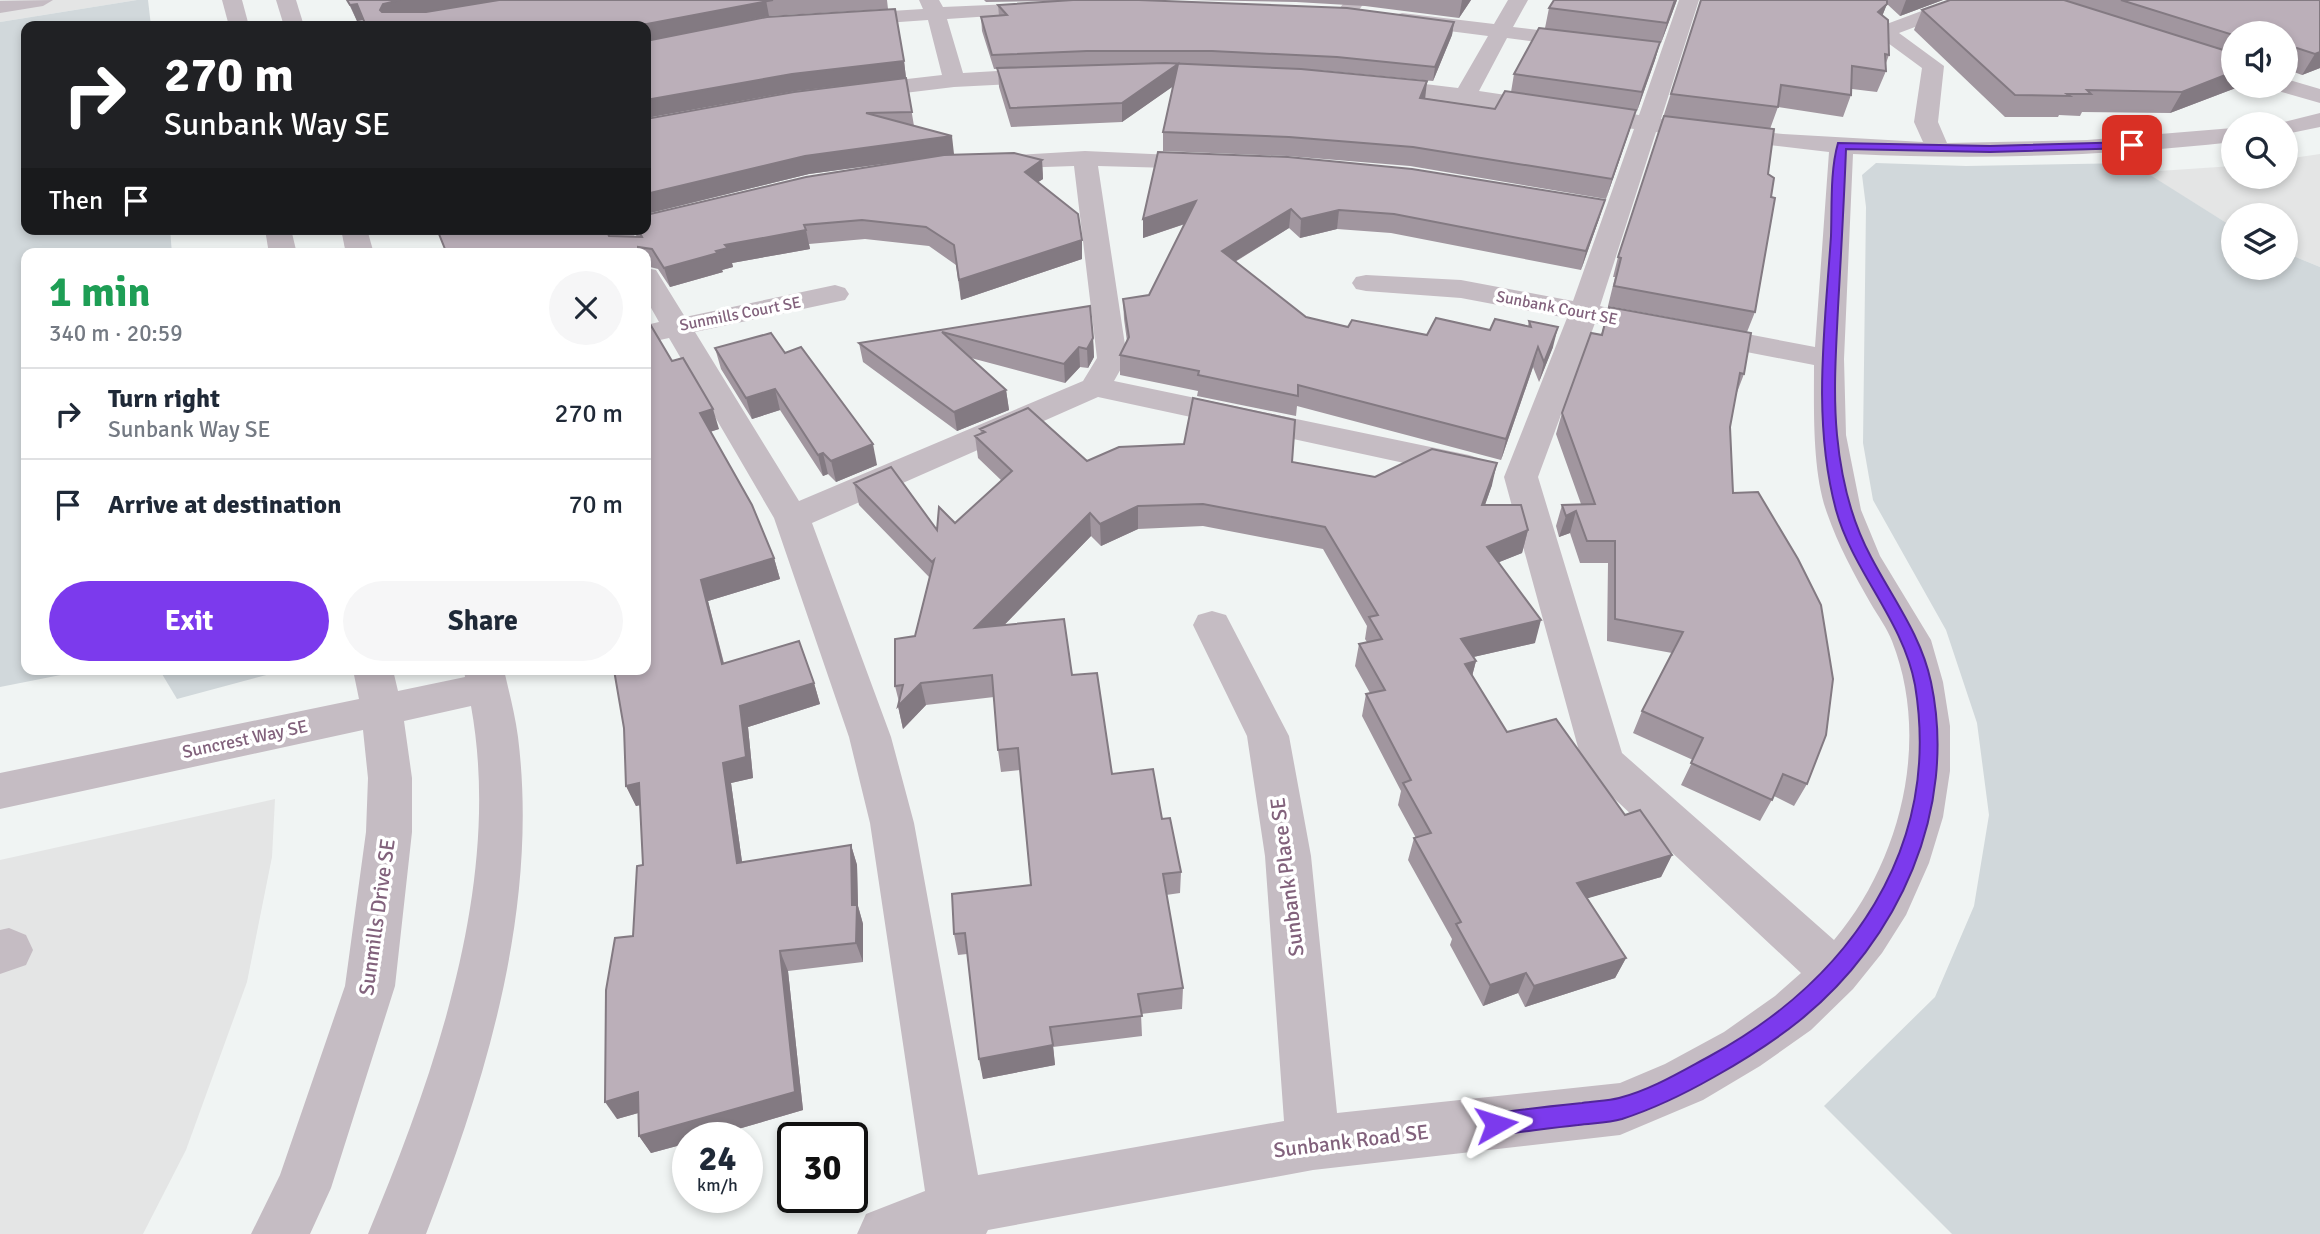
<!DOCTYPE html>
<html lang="en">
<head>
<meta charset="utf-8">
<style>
  body { margin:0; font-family:Signika,sans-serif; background:#f6f6f7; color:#1f2937; height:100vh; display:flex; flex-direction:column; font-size:26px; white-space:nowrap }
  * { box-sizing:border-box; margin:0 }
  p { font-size:23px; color:#747a83 }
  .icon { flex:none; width:38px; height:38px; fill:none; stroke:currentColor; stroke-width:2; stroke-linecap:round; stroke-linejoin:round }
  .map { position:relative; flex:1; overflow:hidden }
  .panel { position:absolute; left:21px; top:248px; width:630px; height:427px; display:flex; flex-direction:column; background:#fff; border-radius:14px; box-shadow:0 4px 10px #0003 }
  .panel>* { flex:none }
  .guide { position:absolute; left:21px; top:21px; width:630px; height:214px; border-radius:14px; box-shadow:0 4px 10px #0003; background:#202124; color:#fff; overflow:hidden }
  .controls { position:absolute; left:2221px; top:21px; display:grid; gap:14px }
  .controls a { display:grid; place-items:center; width:77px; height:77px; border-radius:50%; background:#fff; box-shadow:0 4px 10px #0003; font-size:35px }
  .speed { position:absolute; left:672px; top:1122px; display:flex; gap:14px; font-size:35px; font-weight:700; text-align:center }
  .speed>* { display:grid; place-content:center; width:91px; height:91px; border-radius:50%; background:#fff; box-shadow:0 4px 10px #0003; line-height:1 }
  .speed small { font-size:18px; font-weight:400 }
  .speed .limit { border:4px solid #111; border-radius:10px; background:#fff; color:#111 }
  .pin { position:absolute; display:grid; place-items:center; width:60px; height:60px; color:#fff; margin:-30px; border-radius:14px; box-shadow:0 4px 10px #0006 }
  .me { position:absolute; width:77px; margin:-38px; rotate:84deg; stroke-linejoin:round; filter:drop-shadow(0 0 5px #0008) }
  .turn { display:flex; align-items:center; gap:24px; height:147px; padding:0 28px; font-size:32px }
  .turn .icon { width:91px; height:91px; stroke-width:2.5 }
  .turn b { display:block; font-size:49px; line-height:60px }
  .then { display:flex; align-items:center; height:66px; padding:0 28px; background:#0003; gap:14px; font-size:26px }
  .round { display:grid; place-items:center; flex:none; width:74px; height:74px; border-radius:37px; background:#f6f6f7 }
  .head { display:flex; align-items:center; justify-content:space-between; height:119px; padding:0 28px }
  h1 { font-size:42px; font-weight:700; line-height:52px; color:#1e9e55 }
  .button { display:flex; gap:14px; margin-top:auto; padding:14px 28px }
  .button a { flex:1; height:80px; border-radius:42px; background:#7c3aed; color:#fff; font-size:28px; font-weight:700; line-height:80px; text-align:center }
  .button a+a { background:#f6f6f7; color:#1f2937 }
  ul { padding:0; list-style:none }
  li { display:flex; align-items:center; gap:21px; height:91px; padding:0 28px; border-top:2px solid #e0e1e3 }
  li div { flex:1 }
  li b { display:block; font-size:26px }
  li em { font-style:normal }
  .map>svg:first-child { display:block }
  .built { fill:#e4e5e5 }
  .green { fill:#d1d8db }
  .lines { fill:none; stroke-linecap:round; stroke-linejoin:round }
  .minor { fill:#c5bcc3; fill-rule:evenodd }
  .wall { fill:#a1969f }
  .shaded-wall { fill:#837a82 }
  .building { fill:#bbafb9; stroke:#837a82; stroke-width:2 }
  .route { fill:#7c3aed; stroke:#51269a; stroke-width:2 }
  .labels { text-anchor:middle; stroke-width:7; stroke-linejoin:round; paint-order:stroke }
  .far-street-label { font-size:16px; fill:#82627c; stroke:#fff }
  .street-label { font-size:18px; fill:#82627c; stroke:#fff }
  .near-street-label { font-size:21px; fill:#82627c; stroke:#fff }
</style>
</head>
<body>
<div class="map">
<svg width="2320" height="1234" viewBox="0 0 2320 1234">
  <rect width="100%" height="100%" fill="#f0f4f3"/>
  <g class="built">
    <path d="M0,0H137L0,22Z"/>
    <path d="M2320,154V267L2286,253V215H2233V227L2144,172L2233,166V177H2286V159Z"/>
    <path d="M275,799L272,857L247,982L186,1150L143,1234H0V860Z"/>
  </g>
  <g class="green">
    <path d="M137,0H148L151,26H26V229H170L172,254H26V670H86L0,687V22Z"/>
    <path d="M1876,163L1966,166L2131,163L2233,227V268H2286V253L2320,267V1234H1952L1824,1106L1935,997L1974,906L1989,815L1977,723L1946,630L1873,500L1863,443L1866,207L1862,175Z"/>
    <path d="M133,670H274V673L177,699L162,674Z"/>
  </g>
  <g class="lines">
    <g class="minor">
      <path d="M53,0L43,6L0,13V1Z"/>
      <path d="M222,0H242L249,26H229Z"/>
      <path d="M276,0H296L304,26H284Z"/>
      <path d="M919,0H939L943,7L1056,2L1059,6L1056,10L1049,12L947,19L963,73L1049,68L1057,70L1060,75L1057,80L1049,82L954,87L855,99L847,97L844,92L847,87L855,85L942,75L928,20L843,26L836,24L833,20L836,16L843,14L923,9Z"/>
      <path d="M1346,0H1366C1358,11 1354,21 1339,17L1336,13Z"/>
      <path d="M1508,0H1528L1513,27L1586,36L1593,38L1596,42L1593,46L1586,48L1507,38L1479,91L1639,115L1679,0H1699L1661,119L1783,134L1923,142L1914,122L1922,68L1873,32L1876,28L1951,0H1979L1976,4L1899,33L1944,66L1938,122L1947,143L2087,140L2233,128V142C2106,156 1980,160 1853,154L1844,359L1846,435L1861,510L1880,556L1931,640L1943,682L1950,726V771L1943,817L1929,863L1906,915L1882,953L1853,989L1811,1030L1760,1066L1703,1100L1620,1135L1313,1170L988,1230L986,1234H857L866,1214L925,1191L870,823L849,737L774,518L669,338L646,343V325L659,322L646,299V268L656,270L685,317L835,285L845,288L849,294L845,300L695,332L799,501L1083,381L1097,358L1074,166L988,169L979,167L976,162L979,157L1085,151L1217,157L1220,162L1217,167L1208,169L1098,166L1127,358L1114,381L1469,455L1481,459L1486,466L1481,473L1469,477L1098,397L812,523L891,737L914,823L978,1175L1284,1121L1265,856L1247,736L1193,625L1198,615L1212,611L1226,615L1289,736L1311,856L1337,1113L1620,1083L1665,1064L1724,1032L1775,996L1801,973L1588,774L1582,762L1504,477L1567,318L1461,298L1366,291L1356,289L1352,283L1356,277L1366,275L1461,280L1573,301L1634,129L1375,92L1367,90L1364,85L1367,80L1375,78L1458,88L1488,36L1402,25L1395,23L1392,19L1395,15L1402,13L1494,24ZM1656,132L1829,152L1815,347L1700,325L1689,328L1685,334L1689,340L1700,343L1814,365C1814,410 1812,471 1827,513C1838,545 1854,574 1871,604C1878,616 1887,628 1892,641C1931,740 1901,861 1834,940L1622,753L1538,477L1595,323L1610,326L1620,323L1625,317L1620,311L1600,306Z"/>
      <path d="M2286,79L2320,89V103L2278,91L2275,86H2286Z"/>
      <path d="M2320,113V127L2286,134V124H2276Z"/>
      <path d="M265,229H291L297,254H269Z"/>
      <path d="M341,229H367L374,254H346Z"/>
      <path d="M604,229H630L646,254H618Z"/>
      <path d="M353,670H393L398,691L465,677L464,670H504C509,692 515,714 518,737C539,906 487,1078 426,1234H368C435,1073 503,882 471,706L404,721L412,778V832L395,986L331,1188L310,1234H251L280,1175L345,986L366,832L368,778L363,730L0,809V773L359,699Z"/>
      <path d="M9,928L26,935L33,950L26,965L0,974V930Z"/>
    </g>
  </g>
  <g class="wall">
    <path d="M347,0H887L888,9L769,16L690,32L904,61L906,78L796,91L646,118V26L364,20L357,21Z"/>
    <path d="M984,0H1139L1454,22L1452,35L1433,81L1317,70L1425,98L1495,109L1511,92L1514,74L1545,28L1549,8L1677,0L1661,43H1660L1655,60L1637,111H1635L1630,129L1606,199L1410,166L1287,156L1163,151V132L1173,86L1122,122L1011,127L999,87L998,69H994L982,31L981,17L999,16L998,5L1059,1L986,2Z"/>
    <path d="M1189,0H1471L1459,18L1365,6L1296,2Z"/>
    <path d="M1701,0H1943L1900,16L1887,4L1882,16L1889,55L1886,63V71L1877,92L1852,89L1851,95L1843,117L1778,107L1770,129L1768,174L1771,197L1755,312L1747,332L1608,306L1615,277H1613L1618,257Z"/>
    <path d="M1950,0H2320V68L2302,75L2286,69V33H2233V86H2241L2170,113L2082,112L2080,116L2059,115L2058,117H2005L1914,30L1922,10Z"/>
    <path d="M906,78L914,126L954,154L944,155L1042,160L1043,179L1038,182L1082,259L961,300L956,265L929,246L865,239L809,244L810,249L732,263L733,267L722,270L723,272L670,287L658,269L646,266V254H447L609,236L637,237L633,229H646L942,156L809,174L646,214V119Z"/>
    <path d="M1158,152L1605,200L1599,219L1581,270L1391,233L1337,229L1300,238L1289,228L1235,262L1306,317L1348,327L1427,335L1528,326L1529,321L1553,347L1539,382L1533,367L1501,460L1297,406L1296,416L1197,396L1198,391L1120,375V355L1127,341L1124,319L1123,299L1149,295L1185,224L1143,238V219Z"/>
    <path d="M1090,306L1093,338L1094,357L1088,368L1080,367L1065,383L971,358L1006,390L1009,410L957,431L863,362L859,343Z"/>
    <path d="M1609,307L1744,374L1736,395L1730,427L1733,493L1807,784L1794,806L1774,796L1760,821L1681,785L1693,760L1633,733L1642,711L1672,653L1607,641L1608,563H1580L1570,533L1559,537L1556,526L1562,505L1581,504L1556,434L1562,413L1601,335Z"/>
    <path d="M715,348L785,353L877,465L836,482L828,474L823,476L780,410L752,419L721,369Z"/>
    <path d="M672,361L719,429L710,432L774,558L780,579L708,601L724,663L814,683L820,704L748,727L753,778L731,783L742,862L851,845L857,865L858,906L863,924V962L788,971L803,1110L707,1138H688V1143L651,1153L639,1136L638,1113L617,1119L633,936L643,865L640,805L636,806L626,786L624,728L615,677L612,670H646Z"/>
    <path d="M980,429L1087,461L1292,462L1375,477L1492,485L1485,505L1528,530L1522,553L1499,562L1535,643L1473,657L1476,661L1472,676L1507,732L1625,815L1672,855L1661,877L1587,898L1626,958L1615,978L1525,1007L1518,993L1483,1006L1450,945L1452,939L1408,860L1414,838H1416L1398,805L1401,791L1362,716L1366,694L1370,693L1355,666L1359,644L1367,642L1365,639L1367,626L1323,549L1203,526L1138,529L1101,546L1091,536L1004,625L1072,675L1112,774L1162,819L1181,872L1180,893L1166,895L1183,988L1182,1009L1141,1014L1142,1036L1053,1047L1055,1065L983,1079L967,954L958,955L954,934L1031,885L1020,770L1001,772L998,750L994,697L926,705L903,729L898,706L899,702L895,686L915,636L930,578L859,505L854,483L937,530L955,523L1002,481L978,458L975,436L981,433Z"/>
  </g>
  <g class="shaded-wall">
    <path d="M400,0H497L390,20L380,10L383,4Z"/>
    <path d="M766,0L769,16L646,41V26H641V25Z"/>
    <path d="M1462,0H1471L1459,18Z"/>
    <path d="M1675,0H1677L1661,43L1667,23Z"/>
    <path d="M1906,0H1943L1900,16Z"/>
    <path d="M357,4L364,20L357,21L350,5Z"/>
    <path d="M1887,4L1879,24L1878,12Z"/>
    <path d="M1454,22L1452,35L1433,81L1435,67Z"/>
    <path d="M1660,42L1655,60L1637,111L1642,92Z"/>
    <path d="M2297,48L2286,67V52Z"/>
    <path d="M2320,52V68L2302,75L2315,54Z"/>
    <path d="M904,61L906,78L796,91L646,118V100L792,74Z"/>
    <path d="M1178,64V83L1122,122V103Z"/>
    <path d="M2233,72V86H2241L2170,113L2182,92Z"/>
    <path d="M1427,81L1425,100L1420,98Z"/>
    <path d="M1636,110L1630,129L1606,199L1612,179Z"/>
    <path d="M952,136L954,154L809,174L646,214V194L805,156Z"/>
    <path d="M1042,160L1043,179L1026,190L1025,172Z"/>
    <path d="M1605,200L1599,219L1581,270L1586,251Z"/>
    <path d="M1196,201V220L1143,238V219Z"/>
    <path d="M1291,209L1289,228L1221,270L1222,251Z"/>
    <path d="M1339,210L1337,229L1300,238L1301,219Z"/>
    <path d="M806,230L810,249L732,263L733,267L722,270L723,272L670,287L664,268L716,251L725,245Z"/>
    <path d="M1082,240V259L961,300L959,280Z"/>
    <path d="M1558,327L1553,347L1539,382L1544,362Z"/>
    <path d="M1093,338L1094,357L1088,368L1087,349Z"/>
    <path d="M1079,347L1080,367L1065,383L1064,364Z"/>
    <path d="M1538,347L1533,367L1501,460L1506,439Z"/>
    <path d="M775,389L780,410L752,419L746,398Z"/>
    <path d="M1006,390L1009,410L957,431L954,412Z"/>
    <path d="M713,409L719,429L706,433L700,413Z"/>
    <path d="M873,444L877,465L836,482L831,461Z"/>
    <path d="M823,453L828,474L823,476L818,455Z"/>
    <path d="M1497,463L1492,485L1477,527L1482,505Z"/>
    <path d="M1138,506V529L1101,546L1100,524Z"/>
    <path d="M1576,511L1570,533L1559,537L1566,516Z"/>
    <path d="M1090,513L1091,536L979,651L975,628Z"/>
    <path d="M1528,530L1522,553L1482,569L1487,547Z"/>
    <path d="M774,558L780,579L708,601L729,685L722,664L701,580Z"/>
    <path d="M1541,620L1535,643L1456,661L1461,639Z"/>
    <path d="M1476,661L1470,684L1465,664Z"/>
    <path d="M814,683L820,704L748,727L753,778L731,783L745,883L737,863L723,763L740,706Z"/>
    <path d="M921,683L926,705L903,729L898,706Z"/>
    <path d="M639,783L649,803L636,806L626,786Z"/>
    <path d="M851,845L857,865L858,906L863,924V962L856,943L852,905Z"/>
    <path d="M1672,855L1661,877L1568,904L1577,883Z"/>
    <path d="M780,951L788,971L803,1110L707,1138H688V1143L651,1153L639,1136Z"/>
    <path d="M1626,958L1615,978L1525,1007L1534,986Z"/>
    <path d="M1526,973L1518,993L1483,1006L1490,985Z"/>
    <path d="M1053,1045L1055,1065L983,1079L979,1059Z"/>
    <path d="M638,1092L649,1110L617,1119L605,1102Z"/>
  </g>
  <g class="building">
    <path d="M347,0H400L383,4L380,10L382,12H426L499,0H773L641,25V26H366L357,4L350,5Z"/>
    <path d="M1073,0H1139L1347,8L1454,22L1435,67L1337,57L1212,51H1087L992,55L981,17L1007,15L998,5Z"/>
    <path d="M1554,0H1675L1667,23L1549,8Z"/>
    <path d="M1701,0H1887V4L1878,12L1888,20L1889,55L1885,54L1886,71L1852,66L1851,95L1781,85L1778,107L1671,94Z"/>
    <path d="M1950,0H2064L2233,53V72L2182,92L2087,90L2091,94H2067L2070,96L2015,95L1922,10Z"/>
    <path d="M2121,0H2320V52L2315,54L2297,48L2286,52V33H2233V35Z"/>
    <path d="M895,9L904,61L792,74L646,100V41L767,17Z"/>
    <path d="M1539,28L1660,42L1642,92L1514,74Z"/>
    <path d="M1165,63L1301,69L1427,81L1420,98L1495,109L1505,91L1636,110L1612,179L1413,147L1289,137L1163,132L1178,64L1122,103L1010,108L997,68Z"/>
    <path d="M906,78L912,112L866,113L952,136L805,156L646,194V119L794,92Z"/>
    <path d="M1664,116L1774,129L1768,174L1774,178L1771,197L1775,198L1755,312L1614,286L1621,258L1618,257Z"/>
    <path d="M1158,152L1288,157L1412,169L1605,200L1586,251L1394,214L1339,210L1301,219L1291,209L1222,251L1306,317L1348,327L1352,320L1427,335L1436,318L1490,330L1495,319L1531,327L1529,321L1558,327L1544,362L1538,347L1506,439L1298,385V396L1198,375L1199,371L1120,355L1129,337L1123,299L1149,295L1196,201L1143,219Z"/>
    <path d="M1014,153L1042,160L1025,172L1078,214L1082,240L959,280L954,245L926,227L862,220L804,225L806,230L725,245L728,248L716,251L718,253L664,268L652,249L638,247V254H447L437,229H606L609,236L642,237L638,229H646V215L806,177L944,155Z"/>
    <path d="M1090,306L1093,338L1087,349L1079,347L1064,364L942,332L1006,390L954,412L859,343Z"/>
    <path d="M1609,307L1751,333L1744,374L1740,373L1730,427L1733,493L1758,492L1798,559L1821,605L1833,679L1826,735L1807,784L1783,774L1772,800L1691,763L1703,738L1642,711L1683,632L1615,619V541H1587L1576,511L1566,516L1562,505L1595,504L1562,413L1591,333L1602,335Z"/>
    <path d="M646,324H650L672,361L683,358L713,409L700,413L752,505L774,558L701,580L722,664L799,641L814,683L740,706L746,757L723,763L737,863L851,845L852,905H857L856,943L780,951L795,1092L639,1136L638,1092L605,1102L606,990L615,938L633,936L637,866L643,865L639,783L626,786L624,728L614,670H646Z"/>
    <path d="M771,333L785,353L801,347L873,444L831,461L823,453L818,455L775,389L746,398L715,348Z"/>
    <path d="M1193,398L1295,420L1292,462L1375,477L1432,449L1497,463L1482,505H1521L1528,530L1487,547L1541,620L1461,639L1476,661L1465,664L1507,732L1556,719L1625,815L1640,810L1672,855L1577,883L1626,958L1534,986L1526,973L1490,985L1456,924L1461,922L1414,838L1431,833L1403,783L1411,780L1366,694L1385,690L1359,644L1382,639L1369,617L1378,615L1325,527L1203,504L1138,506L1100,524L1090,513L975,628L1064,619L1072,675L1097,673L1112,774L1153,769L1162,819L1170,818L1181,872L1163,874L1183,988L1138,994L1142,1016L1050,1027L1053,1045L979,1059L965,933L954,934L952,894L1031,885L1018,748L998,750L992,675L921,683L898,706L903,685L895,686V639L915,636L934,560L932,562L854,483L891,467L937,530L939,507L955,523L1012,471L975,436L985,432L980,429L1028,408L1087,461L1119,447L1184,444Z"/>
  </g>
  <path class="route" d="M1838,143L1990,146L2132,142L2137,145L2132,148L1990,152L1846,149C1844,202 1841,255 1838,308C1836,350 1833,393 1837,435C1841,477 1851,520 1871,557C1893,599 1921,635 1931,682C1958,809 1899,941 1799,1021C1773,1042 1744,1060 1714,1077C1686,1093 1653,1109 1622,1119C1608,1123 1592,1123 1578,1125C1550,1128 1523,1132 1496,1135L1488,1132L1484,1124L1488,1116L1496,1113C1524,1109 1553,1106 1582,1103C1594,1101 1608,1101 1619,1098C1651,1090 1682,1071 1710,1056C1849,980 1942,849 1915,685C1903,620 1853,572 1836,510C1812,421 1825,326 1831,236C1832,207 1830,171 1838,143Z"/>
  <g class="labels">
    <g class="far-street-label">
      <text transform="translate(1557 307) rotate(11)" y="6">Sunbank Court SE</text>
      <text transform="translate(740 313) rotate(-11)" y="6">Sunmills Court SE</text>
    </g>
    <g class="street-label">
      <text transform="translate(245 739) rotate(-12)" y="6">Suncrest Way SE</text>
    </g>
    <g class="near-street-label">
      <text transform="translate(1287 877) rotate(-97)" y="7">Sunbank Place SE</text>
      <text transform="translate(377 917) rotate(-82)" y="7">Sunmills Drive SE</text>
      <text transform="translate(1351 1141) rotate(-7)" y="7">Sunbank Road SE</text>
    </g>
  </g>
</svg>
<div class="controls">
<a><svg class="icon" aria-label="sound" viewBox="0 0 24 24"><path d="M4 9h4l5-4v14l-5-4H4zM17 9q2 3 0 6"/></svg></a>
<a><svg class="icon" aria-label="search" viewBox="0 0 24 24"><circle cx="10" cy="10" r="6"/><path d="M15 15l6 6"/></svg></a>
<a><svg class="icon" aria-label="layers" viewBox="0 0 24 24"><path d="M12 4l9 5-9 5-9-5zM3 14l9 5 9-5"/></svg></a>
</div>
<div class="speed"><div>24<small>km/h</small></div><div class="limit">30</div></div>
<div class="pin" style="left:2132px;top:145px;background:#d93025"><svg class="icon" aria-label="arrive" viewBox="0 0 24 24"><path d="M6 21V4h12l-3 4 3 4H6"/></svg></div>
<svg class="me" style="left:1496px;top:1124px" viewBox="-20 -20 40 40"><path d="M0-17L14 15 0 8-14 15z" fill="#7c3aed" stroke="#fff" stroke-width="4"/></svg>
<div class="guide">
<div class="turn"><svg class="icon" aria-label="right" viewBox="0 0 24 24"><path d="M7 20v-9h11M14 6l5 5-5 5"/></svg><div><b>270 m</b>Sunbank Way SE</div></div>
<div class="then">Then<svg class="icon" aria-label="arrive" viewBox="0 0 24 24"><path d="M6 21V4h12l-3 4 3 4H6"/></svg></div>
</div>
<section class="panel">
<div class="head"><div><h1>1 min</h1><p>340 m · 20:59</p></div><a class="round"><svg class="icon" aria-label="close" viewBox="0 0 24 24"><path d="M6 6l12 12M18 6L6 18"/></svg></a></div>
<ul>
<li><svg class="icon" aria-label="right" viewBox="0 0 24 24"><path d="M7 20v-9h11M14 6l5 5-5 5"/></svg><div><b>Turn right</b><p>Sunbank Way SE</p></div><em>270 m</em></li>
<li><svg class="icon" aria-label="arrive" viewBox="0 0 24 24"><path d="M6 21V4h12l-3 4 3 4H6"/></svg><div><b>Arrive at destination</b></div><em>70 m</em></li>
</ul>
<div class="button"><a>Exit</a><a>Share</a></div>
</section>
</div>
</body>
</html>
